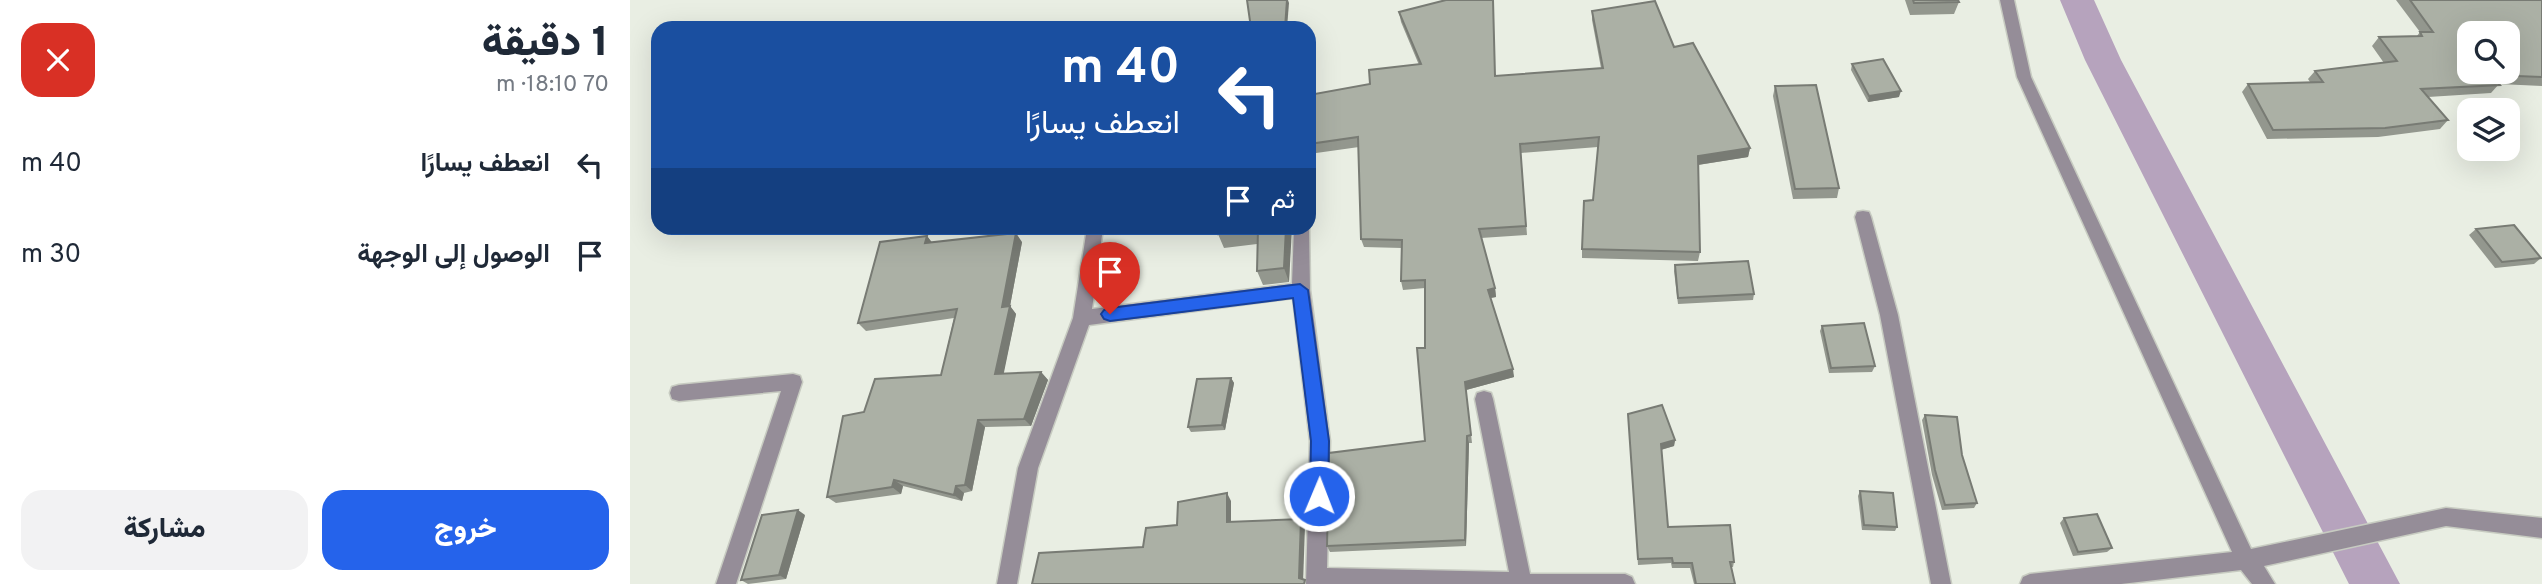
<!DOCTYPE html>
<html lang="ar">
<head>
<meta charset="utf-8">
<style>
  body { margin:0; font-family:Overpass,Vazirmatn,sans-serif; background:#f2f2f3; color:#1f2937; direction:rtl; height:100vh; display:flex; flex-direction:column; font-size:26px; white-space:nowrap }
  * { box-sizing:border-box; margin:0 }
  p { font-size:23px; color:#747a83 }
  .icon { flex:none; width:38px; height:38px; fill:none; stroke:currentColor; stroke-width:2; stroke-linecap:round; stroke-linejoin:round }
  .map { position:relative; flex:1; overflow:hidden; direction:ltr }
  .drawer { display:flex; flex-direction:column; background:#fff; width:630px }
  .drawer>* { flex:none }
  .banner { position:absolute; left:21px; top:21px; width:665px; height:214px; border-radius:21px; box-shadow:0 7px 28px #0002; direction:rtl; background:#1a4fa0; color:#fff; overflow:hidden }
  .controls { position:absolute; left:1827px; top:21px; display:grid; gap:14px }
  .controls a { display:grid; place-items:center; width:63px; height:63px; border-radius:14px; background:#fff; box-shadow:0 7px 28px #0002; font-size:35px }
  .pin { position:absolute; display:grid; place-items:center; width:60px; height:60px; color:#fff; margin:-72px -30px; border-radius:50% 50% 50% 0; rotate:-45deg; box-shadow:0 0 7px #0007 }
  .pin .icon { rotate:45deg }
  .me { position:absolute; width:77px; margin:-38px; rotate:1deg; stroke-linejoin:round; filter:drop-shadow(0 0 5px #0008) }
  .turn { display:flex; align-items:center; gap:24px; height:147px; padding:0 21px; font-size:32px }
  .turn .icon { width:91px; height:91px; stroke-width:2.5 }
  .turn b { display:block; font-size:49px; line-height:60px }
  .then { display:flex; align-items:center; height:66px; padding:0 21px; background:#0003; gap:14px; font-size:26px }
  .round { display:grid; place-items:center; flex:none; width:74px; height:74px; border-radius:21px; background:#f2f2f3 }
  .overview { display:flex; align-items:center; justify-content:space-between; height:119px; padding:0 21px }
  h1 { font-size:42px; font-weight:800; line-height:52px }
  .action { display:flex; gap:14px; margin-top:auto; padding:14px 21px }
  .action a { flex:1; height:80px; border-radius:21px; background:#2563eb; color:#fff; font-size:28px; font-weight:800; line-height:80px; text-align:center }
  .action a+a { background:#f2f2f3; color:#1f2937 }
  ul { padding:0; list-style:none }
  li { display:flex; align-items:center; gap:21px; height:91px; padding:0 21px }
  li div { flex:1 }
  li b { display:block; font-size:26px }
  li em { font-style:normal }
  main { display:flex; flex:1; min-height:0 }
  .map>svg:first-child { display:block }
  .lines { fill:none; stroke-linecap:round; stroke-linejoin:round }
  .canal { fill:#b6a3bd; fill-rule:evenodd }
  .minor-casing { stroke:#c7cbc1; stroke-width:3 }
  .minor { fill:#958d98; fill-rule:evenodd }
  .wall { fill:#93978e }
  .shaded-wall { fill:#787b74 }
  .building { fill:#abb0a5; stroke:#787b74; stroke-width:2; fill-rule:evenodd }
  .route { fill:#2563eb; stroke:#184099; stroke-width:2 }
</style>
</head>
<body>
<main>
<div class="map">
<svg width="1912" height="584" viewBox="0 0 1912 584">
  <rect width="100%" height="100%" fill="#e9eee3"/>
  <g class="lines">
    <path class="canal" d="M1430,0H1464L1491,60L1770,584H1719L1455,60Z"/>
    <defs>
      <g id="minor">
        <path d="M1370,0H1384L1401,77L1621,549L1816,508L1912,518V538L1816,526L1634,566L1645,584H1622L1611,570L1491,584H1390L1393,577L1400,574L1602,552L1387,77Z"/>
        <path d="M1233,211L1239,212L1241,217L1268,315L1321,584H1301L1250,315L1225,217L1227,212Z"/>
        <path d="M679,225L680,290L700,441L697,568L879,572L845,399L847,393L854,391L861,393L863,399L900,574H995L1002,577L1005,584H676L680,441L663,298L459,325L408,468L387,584H367L388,468L443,318L457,228H473L462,309L662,284L664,228Z"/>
        <path d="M163,374L170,376L172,382L106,584H86L151,391L49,401L42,399L40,393L42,387L49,385Z"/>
      </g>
    </defs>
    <use href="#minor" class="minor-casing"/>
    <use href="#minor" class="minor"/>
  </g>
  <g class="wall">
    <path d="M1275,0H1328L1329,2L1324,14L1280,15Z"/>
    <path d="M1766,0H1912V86L1869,84L1861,93L1798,97L1818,120L1810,129L1748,137L1637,139L1612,92L1618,84L1680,82L1678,79L1685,71L1754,63L1742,46L1749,37L1787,36L1790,32Z"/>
    <path d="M962,11L1044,47L1120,148L1118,157L1068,165L1070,252L1068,261L952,258V249L963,200L968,147L891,153L897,235L851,238L865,288L866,297L861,298L884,377L836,390L842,443H839L836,546L700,552L697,546L795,441V288L773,290L771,281L772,248L734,247L731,239L729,147L679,154V95L740,84L789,65L771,22L769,12L865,76L971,68L962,20Z"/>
    <path d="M1222,64L1269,97L1238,102L1221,70Z"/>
    <path d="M1145,86L1209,188L1207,198L1163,199L1143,96Z"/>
    <path d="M588,228H661L659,282L633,285L627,271V244L594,248L588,234Z"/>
    <path d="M1846,229L1911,258L1904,264L1865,268L1839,235Z"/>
    <path d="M297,236L302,243L392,242L380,306L386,314L373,374L411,372L418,380L401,426L355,427L342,491L334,493L332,501L273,486L271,494L206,503L197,497L234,412L311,375L324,318L236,331L228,323Z"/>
    <path d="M1045,265L1124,294L1123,300L1048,304L1044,271Z"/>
    <path d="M1192,326L1245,366L1242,372L1199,373L1190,331Z"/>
    <path d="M601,378L604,383L595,430L561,432L558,427Z"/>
    <path d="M998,414L1045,440L1044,446L1031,450L1038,527L1104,562L1103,567H1101L1105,584H1064L1060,568H1042L1041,563L1008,565Z"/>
    <path d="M1295,415L1332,455L1347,503L1344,508L1312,510L1302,475L1292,420Z"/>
    <path d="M1230,491L1267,527L1265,531L1232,530L1228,496Z"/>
    <path d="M175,515L156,579L118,584L111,580Z"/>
    <path d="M1434,518L1482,548L1477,552L1443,556L1430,523Z"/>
  </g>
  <g class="shaded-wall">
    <path d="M657,0H658L659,3L657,28H655Z"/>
    <path d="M1271,91L1269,97L1238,102L1239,96Z"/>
    <path d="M1120,148L1118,157L1067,165L1068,156Z"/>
    <path d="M656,228H662L659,282L654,268Z"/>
    <path d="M386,233L392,242L380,306L386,314L372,382L365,374L372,307Z"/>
    <path d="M297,236L304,245L295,243Z"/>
    <path d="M865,288L866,297L859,298L858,290Z"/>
    <path d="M883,369L884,377L836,390L842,443L835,382Z"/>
    <path d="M411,372L418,380L401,426L394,419Z"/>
    <path d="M601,378L604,383L595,430L592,425Z"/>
    <path d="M348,420L355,427L342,491L335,485Z"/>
    <path d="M837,436L839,443L836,546L835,540Z"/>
    <path d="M1045,440L1044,446L1030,450L1031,444Z"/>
    <path d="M264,480L273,486L271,494L262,487Z"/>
    <path d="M326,486L334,493L332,501L324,495Z"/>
    <path d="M597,493L601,501V529L597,522Z"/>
    <path d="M168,510L175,515L156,579L149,575Z"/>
    <path d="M671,519L675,526L673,584L669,578Z"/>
  </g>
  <g class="building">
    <path d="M617,0H657L655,28H621Z"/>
    <path d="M816,0H863L865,76L973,68L962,11L1025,1L1044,47L1063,43L1120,148L1068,156L1070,252L952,249L954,201L963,200L969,137L890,144L896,226L849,229L865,288L858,290L883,369L835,382L841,435L837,436L835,540L697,546L699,453L795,441L787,348H795V280L771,281L772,240L731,239L728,137L679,144V95L740,84L739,70L791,64L769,12Z"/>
    <path d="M1283,0H1328L1329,2L1284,3Z"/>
    <path d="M1780,0H1912V77L1862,75L1870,85L1791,89L1818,120L1755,128L1643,130L1618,84L1693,82L1685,71L1767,61L1749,37L1792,36L1790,32H1803ZM1839,33H1878V72H1839Z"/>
    <path d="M1253,59L1271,91L1239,96L1222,64Z"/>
    <path d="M1186,85L1209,188L1165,189L1145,86Z"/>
    <path d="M1884,225L1911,258L1872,262L1846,229Z"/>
    <path d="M588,228H656L654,268L627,271L628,229L588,234Z"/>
    <path d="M386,233L372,307L380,306L365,374L411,372L394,419L348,420L335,485L326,486L324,495L264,480L262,487L197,497L213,416L234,412L245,379L311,375L327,309L228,323L250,242L297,236L295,243Z"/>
    <path d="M1118,261L1124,294L1048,298L1045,265Z"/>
    <path d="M1234,323L1245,366L1201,368L1192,326Z"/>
    <path d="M601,378L592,425L558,427L567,379Z"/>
    <path d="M1032,405L1045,440L1031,444L1038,527L1100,525L1104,562H1100L1105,584H1066L1062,563H1043L1042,558L1008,559L998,414Z"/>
    <path d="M1295,415L1327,417L1332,455L1347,503L1315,505L1305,470Z"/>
    <path d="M1230,491L1263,493L1267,527L1234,525Z"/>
    <path d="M597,493V522L671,519L669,578L675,580L674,584H402L409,553L513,547L516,528L547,525L548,502Z"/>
    <path d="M168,510L149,575L111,580L132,515Z"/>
    <path d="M1467,514L1482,548L1448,552L1434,518Z"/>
  </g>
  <path class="route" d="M670,284L678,290L699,441L698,496L695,502L689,504L682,502L680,496L681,441L663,298L480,321L474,319L471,314L474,310L480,308Z"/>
</svg>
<div class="controls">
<a><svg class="icon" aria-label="search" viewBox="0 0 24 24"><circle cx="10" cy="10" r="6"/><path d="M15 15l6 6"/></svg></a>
<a><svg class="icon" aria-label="layers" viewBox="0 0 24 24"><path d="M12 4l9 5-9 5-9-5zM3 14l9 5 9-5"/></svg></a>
</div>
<div class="pin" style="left:480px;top:314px;background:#d93025"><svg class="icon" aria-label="arrive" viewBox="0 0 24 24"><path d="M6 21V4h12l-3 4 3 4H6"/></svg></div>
<svg class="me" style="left:689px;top:496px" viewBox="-20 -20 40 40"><circle r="17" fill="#2563eb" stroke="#fff" stroke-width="3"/><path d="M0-11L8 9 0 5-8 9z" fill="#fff"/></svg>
<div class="banner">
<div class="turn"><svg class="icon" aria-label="left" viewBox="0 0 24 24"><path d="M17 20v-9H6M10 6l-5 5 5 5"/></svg><div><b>40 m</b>انعطف يسارًا</div></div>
<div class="then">ثم<svg class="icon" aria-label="arrive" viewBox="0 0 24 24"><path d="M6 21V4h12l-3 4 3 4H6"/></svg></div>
</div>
</div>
<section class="drawer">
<div class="overview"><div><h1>1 دقيقة</h1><p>70 m · 18:10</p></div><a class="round" style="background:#d93025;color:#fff"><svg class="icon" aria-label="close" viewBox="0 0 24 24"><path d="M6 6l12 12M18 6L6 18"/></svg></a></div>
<ul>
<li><svg class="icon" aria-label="left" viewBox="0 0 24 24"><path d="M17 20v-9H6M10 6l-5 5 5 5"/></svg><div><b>انعطف يسارًا</b></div><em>40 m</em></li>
<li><svg class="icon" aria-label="arrive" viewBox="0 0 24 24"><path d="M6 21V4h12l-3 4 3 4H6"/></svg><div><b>الوصول إلى الوجهة</b></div><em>30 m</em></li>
</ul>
<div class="action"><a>خروج</a><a>مشاركة</a></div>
</section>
</main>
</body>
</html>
